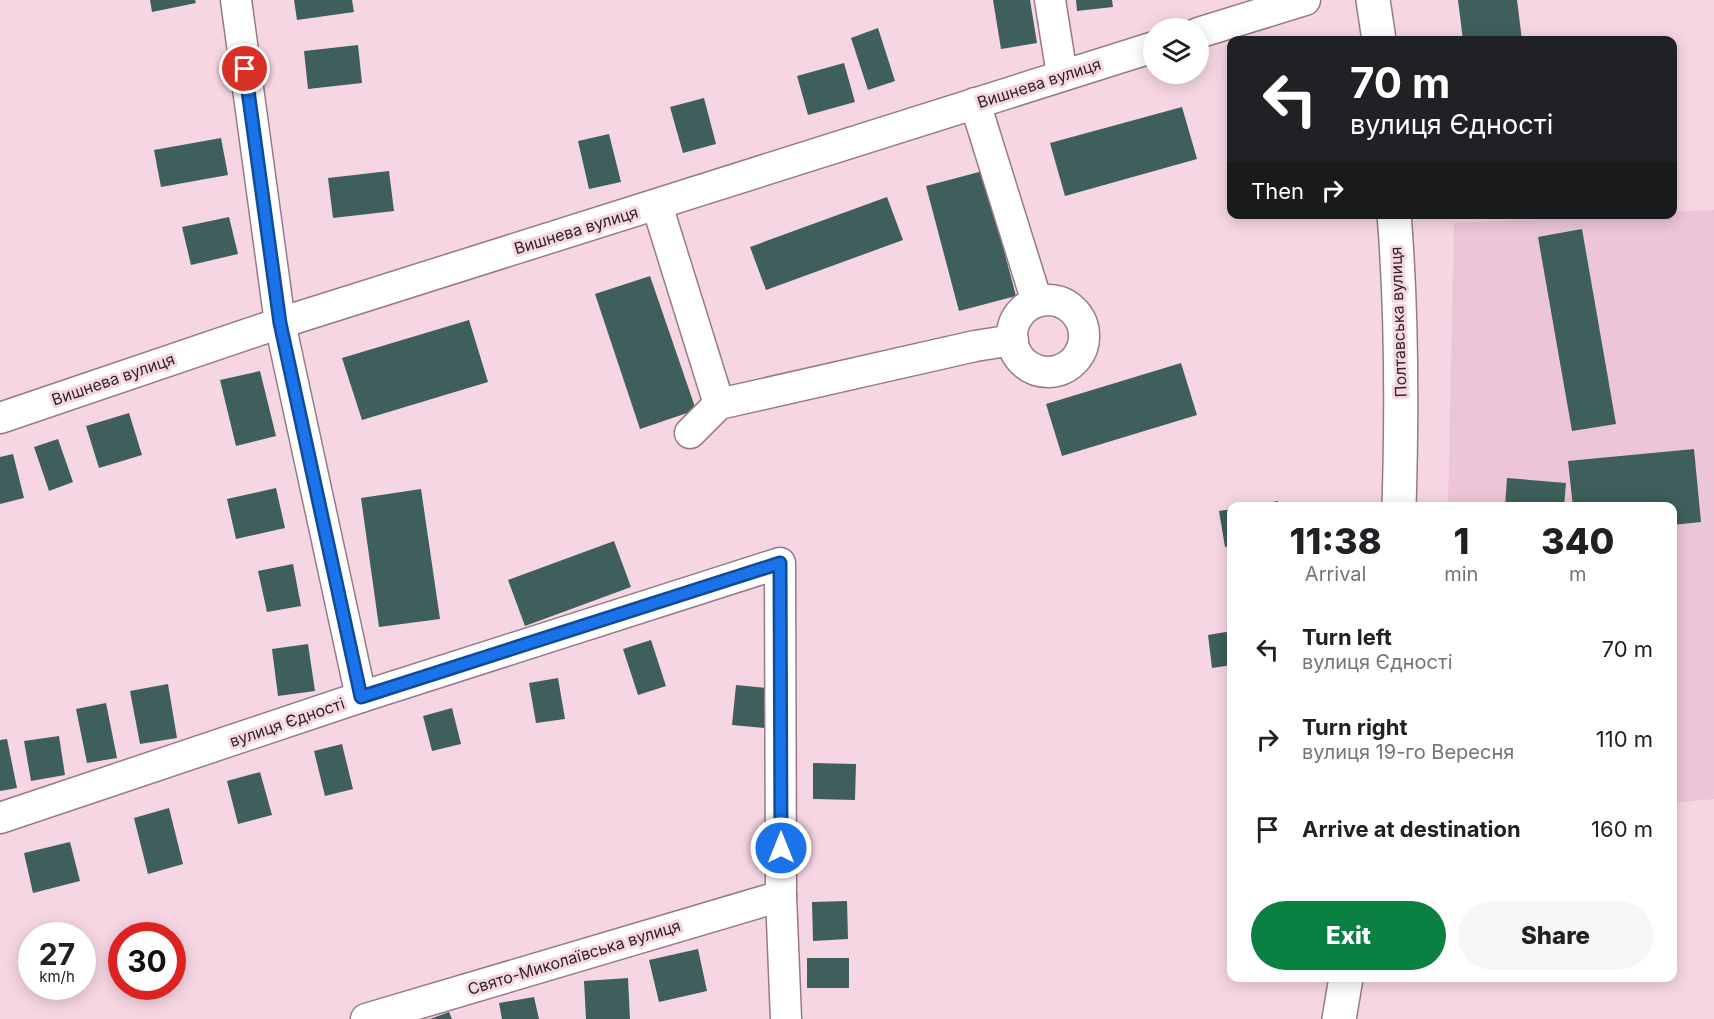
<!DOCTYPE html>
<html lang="en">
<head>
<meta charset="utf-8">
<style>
  body { margin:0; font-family:Inter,sans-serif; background:#f6f6f6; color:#202124; height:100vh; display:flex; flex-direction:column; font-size:22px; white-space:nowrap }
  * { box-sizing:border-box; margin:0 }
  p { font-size:20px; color:#757577 }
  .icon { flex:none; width:33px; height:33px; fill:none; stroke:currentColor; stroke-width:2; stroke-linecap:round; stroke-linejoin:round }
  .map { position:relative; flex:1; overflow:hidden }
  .details { position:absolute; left:1227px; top:502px; width:450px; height:480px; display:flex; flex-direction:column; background:#fff; border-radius:12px; box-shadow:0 3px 15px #0003 }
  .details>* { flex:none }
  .banner { position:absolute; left:1227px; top:36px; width:450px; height:183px; border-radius:12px; box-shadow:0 3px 15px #0003; background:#202124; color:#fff; overflow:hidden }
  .fabs { position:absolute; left:1143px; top:18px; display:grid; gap:12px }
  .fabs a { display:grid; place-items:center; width:66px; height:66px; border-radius:50%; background:#fff; box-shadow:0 3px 15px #0003; font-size:30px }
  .speed { position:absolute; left:18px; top:922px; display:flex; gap:12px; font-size:30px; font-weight:700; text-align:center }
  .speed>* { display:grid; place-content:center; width:78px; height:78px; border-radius:50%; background:#fff; box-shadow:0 3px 15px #0003; line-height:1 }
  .speed small { font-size:15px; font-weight:400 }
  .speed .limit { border:9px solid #d22; background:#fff; color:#111 }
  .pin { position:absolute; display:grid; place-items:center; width:51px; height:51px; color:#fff; margin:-26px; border:3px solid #fff; border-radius:50%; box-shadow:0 2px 6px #0007 }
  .me { position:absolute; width:66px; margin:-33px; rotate:0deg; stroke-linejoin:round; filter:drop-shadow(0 0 4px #0008) }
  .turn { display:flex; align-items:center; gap:21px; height:126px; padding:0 24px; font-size:27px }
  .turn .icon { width:78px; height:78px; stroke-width:2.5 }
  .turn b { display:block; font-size:42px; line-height:51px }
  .then { display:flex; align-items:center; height:57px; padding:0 24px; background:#0003; gap:12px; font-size:22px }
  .eta { display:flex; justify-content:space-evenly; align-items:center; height:102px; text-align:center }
  .eta b { font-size:36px; font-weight:800; line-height:42px }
  .action { display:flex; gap:12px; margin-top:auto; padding:12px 24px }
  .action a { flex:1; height:69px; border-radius:36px; background:#0b8043; color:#fff; font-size:24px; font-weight:800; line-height:69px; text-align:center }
  .action a+a { background:#f6f6f6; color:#202124 }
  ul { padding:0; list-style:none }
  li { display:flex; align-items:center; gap:18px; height:90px; padding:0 24px }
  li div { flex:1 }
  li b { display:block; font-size:22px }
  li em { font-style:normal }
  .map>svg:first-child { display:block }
  .built { fill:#ecc5d6 }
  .building { fill:#3e5f5b }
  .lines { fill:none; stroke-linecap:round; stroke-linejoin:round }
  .minor-casing { stroke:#987a87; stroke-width:33 }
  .highway-casing { stroke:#987a87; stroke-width:36 }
  .minor { stroke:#fff; stroke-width:30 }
  .highway { stroke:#fff; stroke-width:33 }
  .route-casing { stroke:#114b97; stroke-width:15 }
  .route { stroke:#1a73e8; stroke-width:10 }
  .labels { text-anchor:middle; stroke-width:6; stroke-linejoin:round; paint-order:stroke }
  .street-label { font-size:16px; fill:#302429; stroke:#f7d6e4 }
</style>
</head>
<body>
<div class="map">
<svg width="1714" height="1019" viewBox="0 0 1714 1019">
  <rect width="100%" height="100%" fill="#f7d6e4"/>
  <path class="built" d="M1714,210V799L1673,803L1672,507H1448L1454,223L1623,215L1672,214L1673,212Z"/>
  <g class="building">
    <path d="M150,0H195L196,3L152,12Z"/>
    <path d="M294,0H352L354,12L297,20Z"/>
    <path d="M993,0H1030L1037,43L1001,49Z"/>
    <path d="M1076,0H1112L1113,7L1077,11Z"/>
    <path d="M1458,0H1517L1522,40H1463Z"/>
    <path d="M878,28L895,81L868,90L851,38Z"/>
    <path d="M358,45L362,83L308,89L304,51Z"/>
    <path d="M844,63L855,102L808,115L797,76Z"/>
    <path d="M704,98L716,144L683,153L670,107Z"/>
    <path d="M1182,107L1197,159L1065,196L1050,143Z"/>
    <path d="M609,134L621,182L589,189L578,141Z"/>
    <path d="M221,138L228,175L161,187L154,150Z"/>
    <path d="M389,171L394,211L333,218L328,178Z"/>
    <path d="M983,171L1016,296L959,311L926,186Z"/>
    <path d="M887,197L903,240L766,290L750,247Z"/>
    <path d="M229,217L238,254L191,265L182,227Z"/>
    <path d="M1582,229L1616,424L1572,431L1538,237Z"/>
    <path d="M650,276L696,410L640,429L595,294Z"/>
    <path d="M469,320L488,382L362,420L342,358Z"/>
    <path d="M1181,363L1197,415L1062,456L1046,404Z"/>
    <path d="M260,371L276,436L236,446L220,380Z"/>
    <path d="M129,413L142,455L99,468L86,426Z"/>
    <path d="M58,439L73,482L49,491L34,447Z"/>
    <path d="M1694,449L1701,522L1672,525V507H1573L1568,461Z"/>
    <path d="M13,454L24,498L0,504V457Z"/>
    <path d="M1507,478L1566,483L1564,507H1505Z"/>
    <path d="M276,488L285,528L236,539L227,499Z"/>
    <path d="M421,489L440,619L379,627L361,498Z"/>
    <path d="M1278,501L1279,507H1251V506Z"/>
    <path d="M1232,509V546L1225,547L1219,511Z"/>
    <path d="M614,541L631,587L525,626L508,580Z"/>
    <path d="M293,564L301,606L267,612L258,571Z"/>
    <path d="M1232,631V665L1212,668L1208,635Z"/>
    <path d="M651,640L666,686L638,695L623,649Z"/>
    <path d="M308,644L315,691L278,696L272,649Z"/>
    <path d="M558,678L565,719L536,723L529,683Z"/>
    <path d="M168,684L177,738L140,744L130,691Z"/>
    <path d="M736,685L778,689L775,729L732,725Z"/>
    <path d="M106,703L117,758L87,763L76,709Z"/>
    <path d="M452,708L461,744L432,751L423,716Z"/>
    <path d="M59,736L65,775L31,781L24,741Z"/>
    <path d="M7,739L17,788L0,791V740Z"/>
    <path d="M342,744L353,789L325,796L314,751Z"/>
    <path d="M813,763L856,764L855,800L813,799Z"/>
    <path d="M260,772L272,815L238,824L227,781Z"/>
    <path d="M169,808L183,864L148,874L134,818Z"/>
    <path d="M70,842L80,881L33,893L24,853Z"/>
    <path d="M847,901L848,939L813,941L812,902Z"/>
    <path d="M698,949L707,991L659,1002L649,960Z"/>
    <rect x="807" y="958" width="42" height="30"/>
    <path d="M628,978L630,1019H586L584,981Z"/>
    <path d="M534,997L539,1019H502L499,1003Z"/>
    <path d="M449,1012L452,1019H430Z"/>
  </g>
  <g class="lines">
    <defs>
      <g id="minor">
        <path d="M236,0L280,323L361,697"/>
        <path d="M1050,0L1062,75"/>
        <path d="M1198,33L1305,0"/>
        <path d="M975,103L1037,302"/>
        <path d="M657,205L719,404"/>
        <circle cx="1048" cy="336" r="36"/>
        <path d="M0,418L280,323L1154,47"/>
        <path d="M690,433L719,404L975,346L1013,340"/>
        <path d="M0,818L361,697L780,563L781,896L786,1019"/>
        <path d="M366,1019L781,896"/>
      </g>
      <g id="highway">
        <path d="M1373,0L1379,40"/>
        <path d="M1394,214C1402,312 1402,409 1399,507"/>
        <path d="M1339,1019L1346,978"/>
      </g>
    </defs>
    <use href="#minor" class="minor-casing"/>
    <use href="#highway" class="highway-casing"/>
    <use href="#minor" class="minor"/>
    <use href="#highway" class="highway"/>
  </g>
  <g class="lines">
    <defs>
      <path id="route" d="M245,69L280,323L361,697L780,563L781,848"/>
    </defs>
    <use href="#route" class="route-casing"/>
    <use href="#route" class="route"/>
  </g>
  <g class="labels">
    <g class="street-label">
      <text transform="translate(1039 83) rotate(-18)" y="6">Вишнева вулиця</text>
      <text transform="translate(576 230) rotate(-17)" y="6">Вишнева вулиця</text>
      <text transform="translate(1398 322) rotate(-92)" y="6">Полтавська вулиця</text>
      <text transform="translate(113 379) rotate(-19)" y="6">Вишнева вулиця</text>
      <text transform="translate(287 722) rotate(-19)" y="6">вулиця Єдності</text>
      <text transform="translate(574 957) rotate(-17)" y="6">Свято-Миколаївська вулиця</text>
    </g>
  </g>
</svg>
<div class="fabs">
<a><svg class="icon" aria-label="layers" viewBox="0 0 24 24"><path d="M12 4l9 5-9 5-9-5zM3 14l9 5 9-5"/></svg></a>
</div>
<div class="speed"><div>27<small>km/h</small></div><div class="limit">30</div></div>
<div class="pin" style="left:245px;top:69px;background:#d93025"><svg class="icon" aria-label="arrive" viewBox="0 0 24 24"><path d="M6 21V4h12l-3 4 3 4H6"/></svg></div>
<svg class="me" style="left:781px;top:848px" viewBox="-20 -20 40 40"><circle r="17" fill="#1a73e8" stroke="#fff" stroke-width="3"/><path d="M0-11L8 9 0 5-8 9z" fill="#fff"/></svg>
<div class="banner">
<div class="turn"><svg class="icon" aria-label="left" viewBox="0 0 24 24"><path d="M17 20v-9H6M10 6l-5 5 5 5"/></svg><div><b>70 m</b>вулиця Єдності</div></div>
<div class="then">Then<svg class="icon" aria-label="right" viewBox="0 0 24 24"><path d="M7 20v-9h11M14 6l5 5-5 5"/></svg></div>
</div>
<section class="details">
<div class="eta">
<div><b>11:38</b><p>Arrival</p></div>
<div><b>1</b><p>min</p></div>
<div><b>340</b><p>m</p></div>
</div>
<ul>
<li><svg class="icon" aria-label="left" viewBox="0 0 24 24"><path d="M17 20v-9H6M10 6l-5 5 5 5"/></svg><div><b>Turn left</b><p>вулиця Єдності</p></div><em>70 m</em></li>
<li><svg class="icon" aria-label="right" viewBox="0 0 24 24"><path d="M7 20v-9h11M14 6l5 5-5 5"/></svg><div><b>Turn right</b><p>вулиця 19-го Вересня</p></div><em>110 m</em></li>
<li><svg class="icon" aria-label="arrive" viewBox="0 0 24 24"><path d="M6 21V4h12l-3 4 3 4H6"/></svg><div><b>Arrive at destination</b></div><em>160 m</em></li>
</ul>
<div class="action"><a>Exit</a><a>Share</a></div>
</section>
</div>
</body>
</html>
